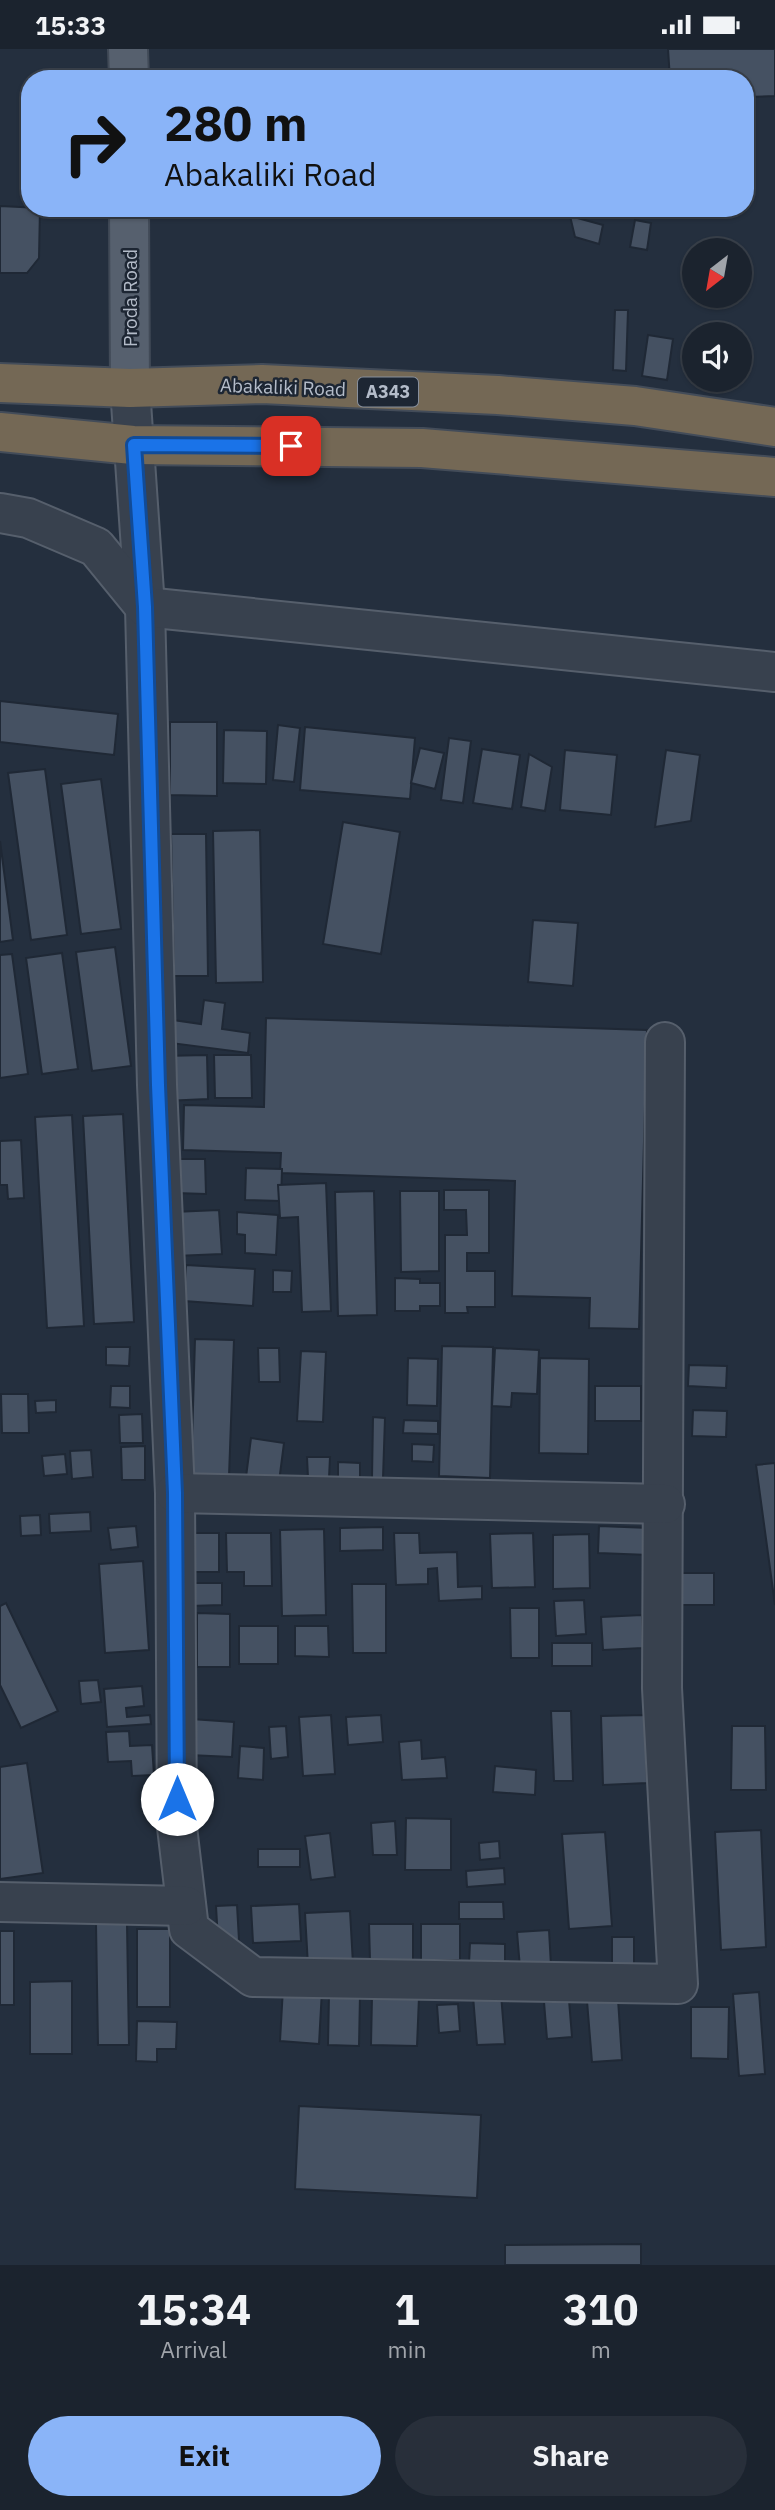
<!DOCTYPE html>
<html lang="en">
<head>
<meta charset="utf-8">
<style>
  body { margin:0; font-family:"IBM Plex Sans",sans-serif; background:#282f3a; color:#f1f3f6; height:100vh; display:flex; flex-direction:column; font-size:26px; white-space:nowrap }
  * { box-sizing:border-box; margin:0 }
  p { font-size:23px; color:#a0a4aa }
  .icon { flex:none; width:38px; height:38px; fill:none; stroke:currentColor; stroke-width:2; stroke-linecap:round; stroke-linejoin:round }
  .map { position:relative; height:2216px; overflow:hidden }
  .details { display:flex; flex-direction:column; background:#1b232e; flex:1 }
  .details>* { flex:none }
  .banner { position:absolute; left:21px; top:21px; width:733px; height:147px; border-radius:28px; box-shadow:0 2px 5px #0004,0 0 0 2px #39404a; background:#8ab4f8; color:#111; overflow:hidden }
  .needle { width:46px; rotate:211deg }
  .controls { position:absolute; left:682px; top:189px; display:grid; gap:14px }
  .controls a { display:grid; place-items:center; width:70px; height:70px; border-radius:50%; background:#1b232e; box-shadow:0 2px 5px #0004,0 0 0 2px #39404a; font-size:35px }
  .pin { position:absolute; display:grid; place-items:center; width:60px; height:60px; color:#fff; margin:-30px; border-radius:14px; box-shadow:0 4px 10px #0006 }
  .me { position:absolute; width:77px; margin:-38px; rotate:0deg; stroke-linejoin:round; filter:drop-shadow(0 0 5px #0008) }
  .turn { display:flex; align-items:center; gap:24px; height:147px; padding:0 28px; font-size:32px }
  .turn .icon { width:91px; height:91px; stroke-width:2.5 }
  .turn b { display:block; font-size:49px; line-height:60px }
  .eta { display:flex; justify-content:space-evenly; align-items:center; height:119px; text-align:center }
  .eta b { font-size:42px; font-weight:700; line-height:49px }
  .action { display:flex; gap:14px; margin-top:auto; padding:14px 28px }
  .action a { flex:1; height:80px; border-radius:42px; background:#8ab4f8; color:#111; font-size:28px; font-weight:700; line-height:80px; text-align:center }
  .action a+a { background:#282f3a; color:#f1f3f6 }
  .status { display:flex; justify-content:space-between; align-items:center; height:49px; padding:0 35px; background:#1b232e; direction:ltr }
  .status svg { height:19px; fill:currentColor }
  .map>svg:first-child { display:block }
  .building { fill:#455162; stroke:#1f2835; stroke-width:2 }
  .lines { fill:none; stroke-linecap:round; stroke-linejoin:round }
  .minor-casing { stroke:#565f6c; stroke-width:42 }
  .major-casing { stroke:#414a57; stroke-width:42 }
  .highway-casing { stroke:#434c59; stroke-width:42 }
  .minor { stroke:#38414e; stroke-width:38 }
  .major { stroke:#56606e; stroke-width:38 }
  .highway { stroke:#746855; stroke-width:38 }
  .route-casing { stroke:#114b97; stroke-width:18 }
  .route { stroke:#1a73e8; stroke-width:12 }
  .labels { text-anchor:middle; stroke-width:5; stroke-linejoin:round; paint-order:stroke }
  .shield { fill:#1d2633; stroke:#878f9c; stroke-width:2 }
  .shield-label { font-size:18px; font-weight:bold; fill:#b4bcc9 }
  .street-label { font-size:19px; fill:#b4bcc9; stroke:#1d2633 }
</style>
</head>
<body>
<div class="status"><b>15:33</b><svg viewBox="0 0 49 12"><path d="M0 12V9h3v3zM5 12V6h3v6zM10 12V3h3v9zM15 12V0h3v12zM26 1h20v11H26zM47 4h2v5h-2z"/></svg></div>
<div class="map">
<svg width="775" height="2216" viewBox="0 0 775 2216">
  <rect width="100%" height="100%" fill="#242f3e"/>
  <g class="building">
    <path d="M668,0H775V47L746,48V30H670Z"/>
    <path d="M0,157L40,159L39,209L27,224H0Z"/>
    <path d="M570,167L603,176L599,195L575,188Z"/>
    <path d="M635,171L651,174L647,201L630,198Z"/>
    <path d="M615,261H628L626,322L613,321Z"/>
    <path d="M648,286L673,290L667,331L642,327Z"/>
    <path d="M0,652L118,665L114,706L0,693Z"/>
    <path d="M170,673H217V747L170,746Z"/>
    <path d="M278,676L300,679L294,733L273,731Z"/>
    <path d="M305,678L415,689L410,750L300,741Z"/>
    <path d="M224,681L267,682L266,735L223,734Z"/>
    <path d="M449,689L471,692L463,754L441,751Z"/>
    <path d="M420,699L444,704L435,740L411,734Z"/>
    <path d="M482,700L520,706L512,760L473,754Z"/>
    <path d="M565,701L617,706L611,766L560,761Z"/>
    <path d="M666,701L700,706L691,772L655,778Z"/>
    <path d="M529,705L552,718L545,762L521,758Z"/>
    <path d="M45,720L67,886L31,891L8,724Z"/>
    <path d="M101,730L121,880L81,885L61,735Z"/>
    <path d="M343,773L400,783L381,905L323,895Z"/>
    <path d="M260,781L263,933L216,934L213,782Z"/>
    <path d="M171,785H206L208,927H174Z"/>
    <path d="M0,792L13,891L0,893Z"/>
    <path d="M533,871L578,874L573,937L528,933Z"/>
    <path d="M115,898L131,1017L92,1022L76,903Z"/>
    <path d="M62,904L78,1020L42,1025L26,909Z"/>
    <path d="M12,905L28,1025L0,1029V906Z"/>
    <path d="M204,951L225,954L222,980L250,984L248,1004L163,993L166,970L201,975Z"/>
    <path d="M266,969L647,981L639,1280L589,1279L590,1249L512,1247L515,1132L280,1124L281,1104L183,1101L184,1056L264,1058Z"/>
    <path d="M207,1006L208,1050L164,1052L162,1007Z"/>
    <path d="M214,1006H251L252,1049H215Z"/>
    <path d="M123,1065L134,1273L94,1275L83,1067Z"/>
    <path d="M72,1066L84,1277L47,1279L35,1068Z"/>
    <path d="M21,1091L24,1149L8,1150L7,1136H0V1092Z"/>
    <path d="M175,1110H205L206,1145L175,1144Z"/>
    <path d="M246,1119L282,1120L281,1152L245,1151Z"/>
    <path d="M326,1134L331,1262L302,1263L298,1168L280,1169L278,1136Z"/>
    <path d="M444,1141H489V1204H467V1222H495V1258H467L468,1264H445V1186H467L466,1161H444Z"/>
    <path d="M374,1142L377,1266L338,1267L335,1143Z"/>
    <path d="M400,1142H439V1222L401,1223Z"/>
    <path d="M219,1161L222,1205L175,1207L173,1163Z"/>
    <path d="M237,1163L278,1166L276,1206L245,1204V1186L237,1185Z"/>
    <path d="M186,1216L255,1220L253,1257L184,1252Z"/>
    <path d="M273,1221L292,1222L291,1243H273Z"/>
    <path d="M395,1229L420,1230V1234H440V1257H420V1262H395Z"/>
    <path d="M195,1290L234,1291L229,1427L191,1426Z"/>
    <path d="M442,1297L493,1298L490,1429L439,1427Z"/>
    <path d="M106,1298H130L129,1317L106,1316Z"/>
    <path d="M258,1299H279L280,1333H259Z"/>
    <path d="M495,1299L539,1301L537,1345L512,1344L511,1358L492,1357Z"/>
    <path d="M301,1302L326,1303L323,1373L297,1372Z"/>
    <path d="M408,1309L438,1310L437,1357L407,1356Z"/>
    <path d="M540,1309L589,1310L588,1405L539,1404Z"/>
    <path d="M689,1316L727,1317L726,1339L688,1337Z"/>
    <path d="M111,1337H130V1359L110,1358Z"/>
    <rect x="595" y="1337" width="46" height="35"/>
    <path d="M1,1345H28L29,1384H2Z"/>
    <path d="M56,1351V1363L36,1364L35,1352Z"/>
    <path d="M693,1361L727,1362L726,1388L692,1387Z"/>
    <path d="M142,1365L143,1394H120L119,1366Z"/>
    <path d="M373,1368L385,1369L383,1429H372Z"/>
    <path d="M404,1371L438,1372V1385L403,1384Z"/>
    <path d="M251,1389L284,1394L279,1433L246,1428Z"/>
    <path d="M412,1395L434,1396L433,1413L412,1412Z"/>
    <path d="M145,1397V1431H122L121,1398Z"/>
    <path d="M91,1401L93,1428L72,1430L70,1402Z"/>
    <path d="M65,1405L67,1425L44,1427L42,1407Z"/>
    <path d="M307,1408H330L329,1429H308Z"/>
    <path d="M338,1413L360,1414V1430L338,1429Z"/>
    <path d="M775,1414V1556L756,1416Z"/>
    <path d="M90,1463L91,1482L50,1484L49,1465Z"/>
    <path d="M40,1466L41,1486L21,1487L20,1467Z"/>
    <path d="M136,1477L138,1498L111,1501L108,1479Z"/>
    <path d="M599,1477L650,1479L649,1506L598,1504Z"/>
    <path d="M383,1478V1501L340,1502V1479Z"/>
    <path d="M324,1480L326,1566L282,1567L280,1481Z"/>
    <path d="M189,1484H219V1523H190Z"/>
    <path d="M226,1484H271L272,1537H244V1523H227Z"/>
    <path d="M394,1484H419L420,1504L457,1503L458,1538L482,1537V1550L439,1552L437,1519L428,1520V1535L396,1536Z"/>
    <path d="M533,1484L535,1538L492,1539L490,1485Z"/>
    <path d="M589,1485L590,1539L553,1540V1486Z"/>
    <path d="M143,1512L149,1601L105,1604L99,1515Z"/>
    <rect x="674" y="1524" width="40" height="32"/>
    <path d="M189,1534H222V1556L189,1557Z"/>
    <path d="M352,1535H386V1604H353Z"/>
    <path d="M584,1551L586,1585L556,1587L554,1552Z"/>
    <path d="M6,1554L58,1662L21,1679L0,1636V1557Z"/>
    <path d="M510,1559H539V1609H511Z"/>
    <path d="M197,1564L230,1565V1618H197Z"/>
    <path d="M642,1566L643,1599L603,1601L601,1568Z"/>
    <rect x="239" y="1577" width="39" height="38"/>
    <path d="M295,1577H328L329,1608L295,1607Z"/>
    <rect x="552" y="1594" width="40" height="23"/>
    <path d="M98,1631L101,1653L81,1655L79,1632Z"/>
    <path d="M142,1637L144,1657L126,1659L127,1668L150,1666L151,1675L107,1678L104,1640Z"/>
    <path d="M551,1662H571L573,1732H554Z"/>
    <path d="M331,1666L335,1725L303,1727L299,1668Z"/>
    <path d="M381,1666L383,1693L348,1696L346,1668Z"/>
    <path d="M646,1666L647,1734L603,1736L601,1667Z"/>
    <path d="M191,1670L234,1673L232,1708L189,1706Z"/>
    <path d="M286,1677L288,1708L271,1710L269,1678Z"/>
    <path d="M732,1677H765L766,1741H731Z"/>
    <path d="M129,1682L130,1697L152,1696L154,1726L132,1727L131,1712L108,1713L106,1683Z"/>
    <path d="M421,1691L422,1710L445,1708L447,1729L402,1731L399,1693Z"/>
    <path d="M240,1697L264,1699L263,1731L238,1729Z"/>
    <path d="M27,1714L43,1824L0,1830V1718Z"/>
    <path d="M495,1717L536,1721L535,1746L493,1743Z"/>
    <path d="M406,1769L451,1770V1821H405Z"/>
    <path d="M395,1772L397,1806H373L371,1774Z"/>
    <path d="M761,1781L766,1898L721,1901L715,1783Z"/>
    <path d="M605,1783L612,1877L569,1880L562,1785Z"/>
    <path d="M330,1784L335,1828L311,1831L305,1787Z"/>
    <path d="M499,1792L500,1809L480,1811L479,1794Z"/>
    <rect x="258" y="1800" width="42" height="18"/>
    <path d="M504,1819L505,1835L467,1838L466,1822Z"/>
    <path d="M459,1853H503L504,1870H459Z"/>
    <path d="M299,1855L301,1892L253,1894L251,1857Z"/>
    <path d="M237,1856L239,1891L218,1892L216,1857Z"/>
    <path d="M350,1862L353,1915L308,1917L305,1864Z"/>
    <path d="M96,1875H127L129,1996H98Z"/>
    <path d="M369,1875H413V1913L370,1912Z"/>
    <rect x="421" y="1875" width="39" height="36"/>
    <rect x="137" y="1880" width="33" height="78"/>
    <path d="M549,1881L551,1917L520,1919L517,1883Z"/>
    <rect x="0" y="1882" width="14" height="74"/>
    <rect x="612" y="1888" width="22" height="38"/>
    <path d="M470,1894L505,1895V1916L469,1915Z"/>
    <path d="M72,1932V2005H30V1933Z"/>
    <path d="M283,1939L322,1941L319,1995L280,1992Z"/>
    <path d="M759,1943L765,2025L739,2027L733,1945Z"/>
    <path d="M329,1945L360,1946L359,1997L328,1996Z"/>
    <path d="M501,1945L505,1995L477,1996L473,1947Z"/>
    <path d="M372,1947L419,1948L417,1997L371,1996Z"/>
    <path d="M618,1950L622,2011L592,2013L587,1952Z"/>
    <path d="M569,1951L572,1988L547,1990L544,1953Z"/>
    <path d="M458,1955L460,1982L439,1984L437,1956Z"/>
    <path d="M691,1958H729L728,2010L691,2009Z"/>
    <path d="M137,1972L177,1973L176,2000H157V2013L136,2012Z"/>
    <path d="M299,2057L481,2066L477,2149L295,2140Z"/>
    <path d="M641,2195V2216H505V2196Z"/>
  </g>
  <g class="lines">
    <defs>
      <g id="minor">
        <path d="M130,339L145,558L157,1036L175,1444L177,1778L189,1880L253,1928L678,1935L662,1639L665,993"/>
        <path d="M0,464L28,469L96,498L145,558L775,623"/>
        <path d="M175,1444L665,1455"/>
        <path d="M0,1853L186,1857"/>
      </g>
      <g id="major">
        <path d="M128,0L129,30"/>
        <path d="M129,159L130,339"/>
      </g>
      <g id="highway">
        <path d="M0,334L130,339L262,335L498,346L635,357L775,378"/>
        <path d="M0,383L133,396L422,399L775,428"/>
      </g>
    </defs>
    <use href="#minor" class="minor-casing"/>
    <use href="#major" class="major-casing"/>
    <use href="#highway" class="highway-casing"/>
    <use href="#minor" class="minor"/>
    <use href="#major" class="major"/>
    <use href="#highway" class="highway"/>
  </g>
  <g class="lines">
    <defs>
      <path id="route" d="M177,1750L175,1444L158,1036L145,558L134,396L291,397"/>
    </defs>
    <use href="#route" class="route-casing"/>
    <use href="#route" class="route"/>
  </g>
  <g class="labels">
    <rect class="shield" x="358" y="328.5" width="60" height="29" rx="5"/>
    <g class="shield-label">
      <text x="388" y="349">A343</text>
    </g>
    <g class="street-label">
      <text transform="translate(130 249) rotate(-90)" y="7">Proda Road</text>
      <text transform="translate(283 338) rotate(2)" y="7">Abakaliki Road</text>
    </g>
  </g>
</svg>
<div class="controls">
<a><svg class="needle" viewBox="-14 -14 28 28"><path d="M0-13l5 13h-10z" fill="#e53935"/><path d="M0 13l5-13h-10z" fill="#a0a4aa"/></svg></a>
<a><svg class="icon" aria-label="sound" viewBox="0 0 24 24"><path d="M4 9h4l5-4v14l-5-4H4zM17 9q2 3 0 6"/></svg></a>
</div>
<div class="pin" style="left:291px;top:397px;background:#d93025"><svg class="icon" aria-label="arrive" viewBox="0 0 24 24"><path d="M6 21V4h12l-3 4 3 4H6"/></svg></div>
<svg class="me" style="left:177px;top:1750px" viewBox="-20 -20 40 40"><circle r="19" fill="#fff"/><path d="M0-13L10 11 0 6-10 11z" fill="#1a73e8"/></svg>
<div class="banner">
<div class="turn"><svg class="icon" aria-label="right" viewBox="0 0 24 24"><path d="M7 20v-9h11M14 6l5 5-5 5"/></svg><div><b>280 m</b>Abakaliki Road</div></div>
</div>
</div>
<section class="details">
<div class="eta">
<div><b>15:34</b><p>Arrival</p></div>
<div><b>1</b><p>min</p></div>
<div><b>310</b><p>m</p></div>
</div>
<div class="action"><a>Exit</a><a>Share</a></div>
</section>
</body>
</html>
